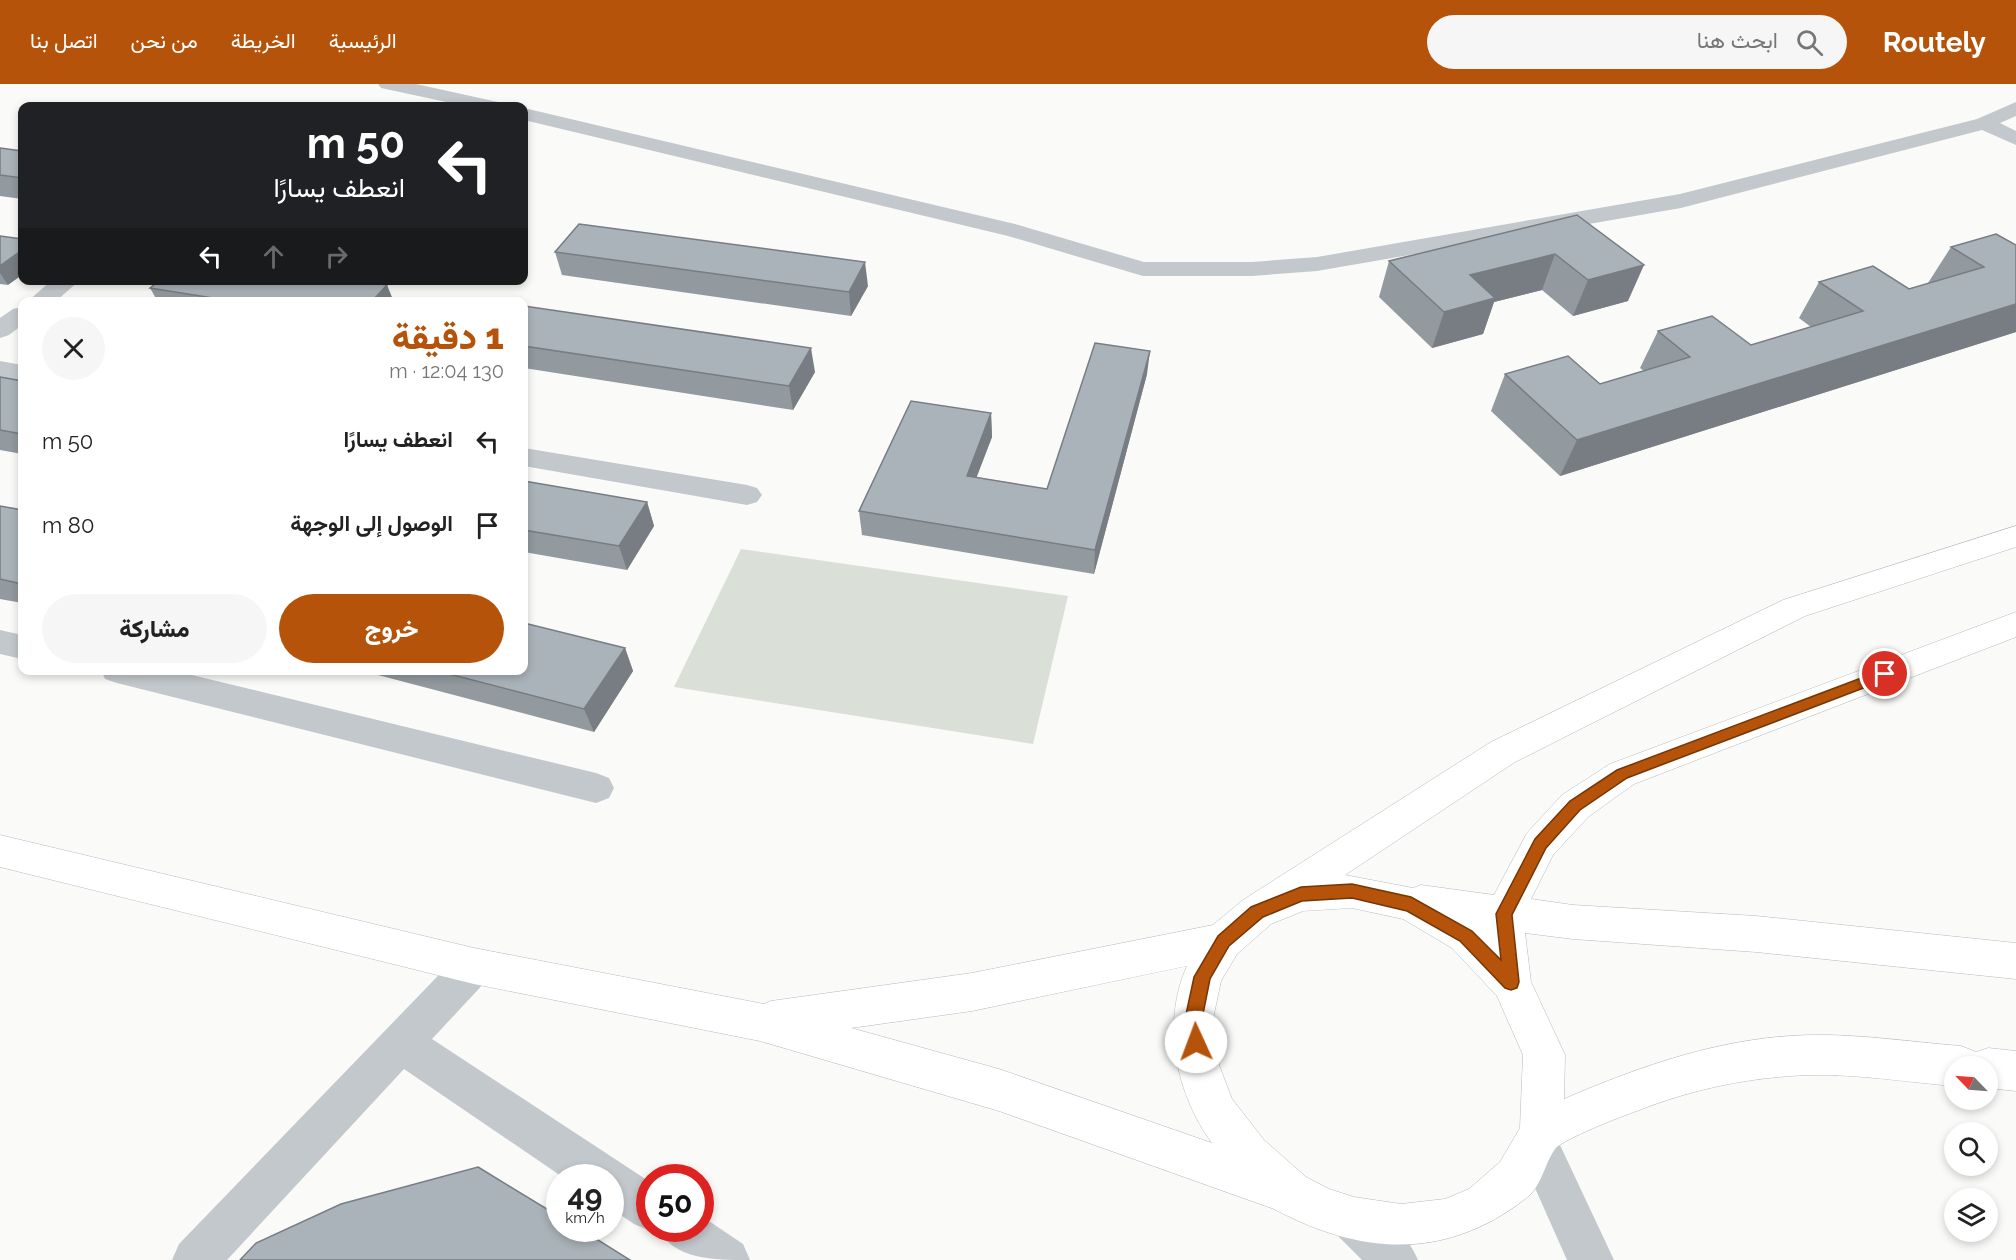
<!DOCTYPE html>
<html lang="ar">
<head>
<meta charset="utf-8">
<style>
  body { margin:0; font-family:Raleway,Vazirmatn,sans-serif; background:#f6f6f6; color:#222; direction:rtl; height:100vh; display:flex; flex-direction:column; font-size:22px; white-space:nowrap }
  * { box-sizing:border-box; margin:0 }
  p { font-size:20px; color:#767676 }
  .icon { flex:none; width:33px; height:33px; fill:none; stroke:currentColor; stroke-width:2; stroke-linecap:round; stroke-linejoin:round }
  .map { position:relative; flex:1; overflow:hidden; direction:ltr }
  .details { position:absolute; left:18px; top:213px; width:510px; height:378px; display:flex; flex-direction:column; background:#fff; border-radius:12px; box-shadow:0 3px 9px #0003; direction:rtl }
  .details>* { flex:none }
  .hud { position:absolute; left:18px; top:18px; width:510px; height:183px; border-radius:12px; box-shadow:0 3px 9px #0003; direction:rtl; background:#202124; color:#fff; overflow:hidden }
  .needle { width:39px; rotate:295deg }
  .controls { position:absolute; left:1944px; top:972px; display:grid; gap:12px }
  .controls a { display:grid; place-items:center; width:54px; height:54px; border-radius:50%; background:#fff; box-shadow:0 3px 9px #0003; font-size:30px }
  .speed { position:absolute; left:546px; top:1080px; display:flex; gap:12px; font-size:30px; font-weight:700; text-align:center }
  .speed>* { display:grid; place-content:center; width:78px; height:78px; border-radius:50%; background:#fff; box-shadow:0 3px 9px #0003; line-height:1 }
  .speed small { font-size:15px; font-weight:400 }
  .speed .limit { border:9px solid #d22; background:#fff; color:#111 }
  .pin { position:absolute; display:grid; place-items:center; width:51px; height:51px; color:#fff; margin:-26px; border:3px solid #fff; border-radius:50%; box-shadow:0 2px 6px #0007 }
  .me { position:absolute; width:66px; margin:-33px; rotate:358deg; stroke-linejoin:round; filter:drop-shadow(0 0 4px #0008) }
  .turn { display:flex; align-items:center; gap:21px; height:126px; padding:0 24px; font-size:27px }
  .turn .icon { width:78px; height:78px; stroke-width:2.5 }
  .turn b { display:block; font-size:42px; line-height:51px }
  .lanes { display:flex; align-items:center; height:57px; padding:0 24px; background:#0003; justify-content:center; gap:30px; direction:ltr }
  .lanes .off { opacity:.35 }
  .round { display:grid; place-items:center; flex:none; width:63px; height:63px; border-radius:32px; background:#f6f6f6 }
  .headline { display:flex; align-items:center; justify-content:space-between; height:102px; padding:0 24px }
  h1 { font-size:36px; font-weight:800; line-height:45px; color:#b45309 }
  .action { display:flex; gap:12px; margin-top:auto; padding:12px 24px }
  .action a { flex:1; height:69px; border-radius:36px; background:#b45309; color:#fff; font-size:24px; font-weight:800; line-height:69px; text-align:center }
  .action a+a { background:#f6f6f6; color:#222 }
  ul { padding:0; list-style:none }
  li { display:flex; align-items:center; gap:18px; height:84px; padding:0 24px }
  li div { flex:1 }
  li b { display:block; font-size:22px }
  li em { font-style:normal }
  header { display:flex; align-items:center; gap:36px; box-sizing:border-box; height:84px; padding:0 30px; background:#b45309; color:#fff }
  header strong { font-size:28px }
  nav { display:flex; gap:33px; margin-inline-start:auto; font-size:21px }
  .search { width:420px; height:54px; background:#f6f6f6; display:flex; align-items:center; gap:15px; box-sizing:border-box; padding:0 21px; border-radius:33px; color:#767676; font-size:22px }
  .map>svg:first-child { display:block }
  .green { fill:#dadfd7 }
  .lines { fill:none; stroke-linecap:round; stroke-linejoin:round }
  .major-casing { stroke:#b5babe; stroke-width:1 }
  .minor { fill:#c3c8cc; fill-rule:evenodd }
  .major { fill:#fff; fill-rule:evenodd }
  .wall { fill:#929a9f }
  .shaded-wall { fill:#777d82 }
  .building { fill:#aab3b9; stroke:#777d82; stroke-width:1.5 }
  .route { fill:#b45309; stroke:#753606; stroke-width:1.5 }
</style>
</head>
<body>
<header>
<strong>Routely</strong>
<div class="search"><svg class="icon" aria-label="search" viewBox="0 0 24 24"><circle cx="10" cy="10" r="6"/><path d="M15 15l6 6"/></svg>ابحث هنا</div>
<nav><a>الرئيسية</a><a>الخريطة</a><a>من نحن</a><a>اتصل بنا</a></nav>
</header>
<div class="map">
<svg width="2016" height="1176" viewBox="0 0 2016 1176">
  <rect width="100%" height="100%" fill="#fafaf8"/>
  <path class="green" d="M741,465L1068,512L1033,660L674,603Z"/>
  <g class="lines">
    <defs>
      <path id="major" d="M2016,442V463L1805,532L1515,678L1345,791L1413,804L1421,801L1494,811L1527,749L1562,711L1610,680L2016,528V553L1634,700L1588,733L1553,771L1531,815L1573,821L1756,832L2016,859V895L1756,868L1573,855L1525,849L1531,898L1565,971L1564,1015C1643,981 1723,953 1810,951C1860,950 1911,958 1961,962L1976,968L1988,964L2016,967V1007L1988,1004V982H1954V1002C1906,998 1858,990 1810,991C1750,993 1692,1005 1637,1027C1622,1032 1563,1055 1555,1065C1545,1079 1542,1100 1529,1112C1449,1176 1364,1173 1274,1125L999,1027L760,957L474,900L0,783V751L474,864L764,920L771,917L972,889L1213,841L1243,816L1491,658L1783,516ZM1352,824L1403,835L1452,864L1497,912L1523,971L1520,1044L1500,1078L1469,1105L1445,1115L1401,1120L1354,1113L1329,1105L1306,1093L1264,1056L1232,1015L1219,981L1213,935L1221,897L1237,870L1271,840L1303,827ZM1187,882C1161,939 1176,1010 1212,1059L999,985L851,944L972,927Z"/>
    </defs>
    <use href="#major" class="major-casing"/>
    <g class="minor">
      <path d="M378,0H416L498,18L501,22H465L381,4Z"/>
      <path d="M2016,18V32L2000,39L2016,47V61L1982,46L1681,124L1317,187L1252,192H1143L1008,152L524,36V24L1015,140L1144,178H1252L1317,173L1680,110L1977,35Z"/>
      <path d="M52,196H80L55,218H27Z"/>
      <path d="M22,223V241L9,251L0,254V234L13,225Z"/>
      <path d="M0,277L22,281V297L0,293Z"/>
      <path d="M524,364L747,401L757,404L762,411L757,418L747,421L524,382Z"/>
      <path d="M0,546L22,551V575L0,570Z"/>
      <path d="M101,586H171L596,689L609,694L614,704L609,714L596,719L117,599L105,595Z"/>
      <path d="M474,864L488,869L494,882L488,895L432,955L650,1098V1144H655L650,1147L634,1140L610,1124V1094H564L404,985L227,1176H172L179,1160L460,869Z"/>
      <path d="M1537,1037L1552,1044L1614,1176H1567L1515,1059L1522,1044Z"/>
      <path d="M1354,1113C1380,1124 1407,1150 1418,1176H1362L1338,1152L1331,1136L1338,1120Z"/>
      <path d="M700,1131L743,1160L750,1176C712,1176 675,1176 657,1144H700Z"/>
    </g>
    <use href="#major" class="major"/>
  </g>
  <g class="wall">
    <path d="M0,64L22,67V115L0,112Z"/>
    <path d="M1577,131L1628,217L1573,232L1542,206L1494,218L1483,250L1432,264L1379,213L1389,177Z"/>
    <path d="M1996,150L2016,248L1560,392L1491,327L1505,290L1600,300L1644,287L1640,284L1658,247L1751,261L1811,243L1799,234L1819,198L1909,205L1929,200L1928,199L1951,163Z"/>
    <path d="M0,152L8,201L0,200Z"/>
    <path d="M555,168L868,202L851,232L562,191Z"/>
    <path d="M150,204L394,218H158Z"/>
    <path d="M524,222L815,288L793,326L524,284Z"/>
    <path d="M1147,290L1094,490L862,451L859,427L991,329L992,353L976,393L1047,405Z"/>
    <path d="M0,293L22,297V370L0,366Z"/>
    <path d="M524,397L647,418L654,442L627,486L524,468Z"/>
    <path d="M0,422L22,426V519L0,515Z"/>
    <path d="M625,564L633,587L594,648L359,586H524Z"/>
  </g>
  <g class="shaded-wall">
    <path d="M22,166V191L8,201L0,189V182Z"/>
    <path d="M1555,170L1542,206L1494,218L1483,250L1432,264L1444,228L1470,191Z"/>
    <path d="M865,178L868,202L851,232L849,208Z"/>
    <path d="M1644,181L1628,217L1573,232L1588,196Z"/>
    <path d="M387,201L394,218H371Z"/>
    <path d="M2016,220V248L1560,392L1577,356Z"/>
    <path d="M811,264L815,288L793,326L789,302Z"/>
    <path d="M1150,267L1147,290L1094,490L1095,466Z"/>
    <path d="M991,329L992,353L968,416L967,392Z"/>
    <path d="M647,418L654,442L627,486L619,462Z"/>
    <path d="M625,564L633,587L594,648L584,625Z"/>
  </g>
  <g class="building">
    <path d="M0,64L22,67V94L0,91Z"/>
    <path d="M1577,131L1644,181L1588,196L1555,170L1470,191L1495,214L1444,228L1389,177Z"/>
    <path d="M579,140L865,178L849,208L555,168Z"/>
    <path d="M1996,150L2016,161V220L1577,356L1505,290L1568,272L1600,300L1690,273L1658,247L1712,232L1751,261L1863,227L1819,198L1873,182L1909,205L1984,183L1951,163Z"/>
    <path d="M0,152L22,155V166L0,182Z"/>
    <path d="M160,196H355L387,201L371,218H238L150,204Z"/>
    <path d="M524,222L811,264L789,302L524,262Z"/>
    <path d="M1095,259L1150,267L1095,466L859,427L911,317L991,329L967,392L1047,405Z"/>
    <path d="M0,293L22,297V350L0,346Z"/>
    <path d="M524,397L647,418L619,462L524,446Z"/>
    <path d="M0,422L22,426V500L0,495Z"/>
    <path d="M524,539L625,564L584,625L434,586H524Z"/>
    <path d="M478,1083L560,1133V1144H579L630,1176H240L256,1159L341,1120Z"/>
  </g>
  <path class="route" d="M1885,585L1890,586L1892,590L1890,594L1627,694L1580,726L1546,764L1512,831L1519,898L1517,904L1511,906L1505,904L1460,857L1407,827L1352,814L1302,817L1263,833L1229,862L1210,895L1202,935L1204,958L1202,964L1196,966L1189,964L1185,935L1194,893L1218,852L1251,823L1301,803L1352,800L1411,813L1472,847L1501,876L1496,830L1535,755L1570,717L1617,686Z"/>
</svg>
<div class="controls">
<a><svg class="needle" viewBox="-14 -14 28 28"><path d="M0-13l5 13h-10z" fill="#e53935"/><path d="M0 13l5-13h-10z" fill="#767676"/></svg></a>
<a><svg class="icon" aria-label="search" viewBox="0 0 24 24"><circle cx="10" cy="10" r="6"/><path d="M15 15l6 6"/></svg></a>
<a><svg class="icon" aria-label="layers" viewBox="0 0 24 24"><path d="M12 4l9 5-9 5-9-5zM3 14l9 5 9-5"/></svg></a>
</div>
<div class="speed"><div>49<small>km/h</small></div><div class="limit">50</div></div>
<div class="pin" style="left:1885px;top:590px;background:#d93025"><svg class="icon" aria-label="arrive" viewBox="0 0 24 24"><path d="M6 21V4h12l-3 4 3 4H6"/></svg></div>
<svg class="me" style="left:1196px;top:958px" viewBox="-20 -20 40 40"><circle r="19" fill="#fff"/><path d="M0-13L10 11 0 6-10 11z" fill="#b45309"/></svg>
<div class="hud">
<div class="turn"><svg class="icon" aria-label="left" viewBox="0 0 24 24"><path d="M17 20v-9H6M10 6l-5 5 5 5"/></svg><div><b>50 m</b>انعطف يسارًا</div></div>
<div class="lanes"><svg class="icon" aria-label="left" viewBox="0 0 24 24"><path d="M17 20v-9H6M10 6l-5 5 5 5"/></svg><svg class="icon off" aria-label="ahead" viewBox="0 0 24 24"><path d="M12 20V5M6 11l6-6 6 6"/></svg><svg class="icon off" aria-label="right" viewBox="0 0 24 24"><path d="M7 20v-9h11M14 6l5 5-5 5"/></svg></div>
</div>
<section class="details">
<div class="headline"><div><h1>1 دقيقة</h1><p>130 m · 12:04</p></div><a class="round"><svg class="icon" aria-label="close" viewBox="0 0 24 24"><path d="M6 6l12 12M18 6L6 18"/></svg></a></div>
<ul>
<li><svg class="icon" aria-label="left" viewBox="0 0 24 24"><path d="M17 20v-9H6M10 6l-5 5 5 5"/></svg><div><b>انعطف يسارًا</b></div><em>50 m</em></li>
<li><svg class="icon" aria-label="arrive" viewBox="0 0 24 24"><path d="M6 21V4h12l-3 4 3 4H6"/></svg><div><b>الوصول إلى الوجهة</b></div><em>80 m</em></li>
</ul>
<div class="action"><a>خروج</a><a>مشاركة</a></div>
</section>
</div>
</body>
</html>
